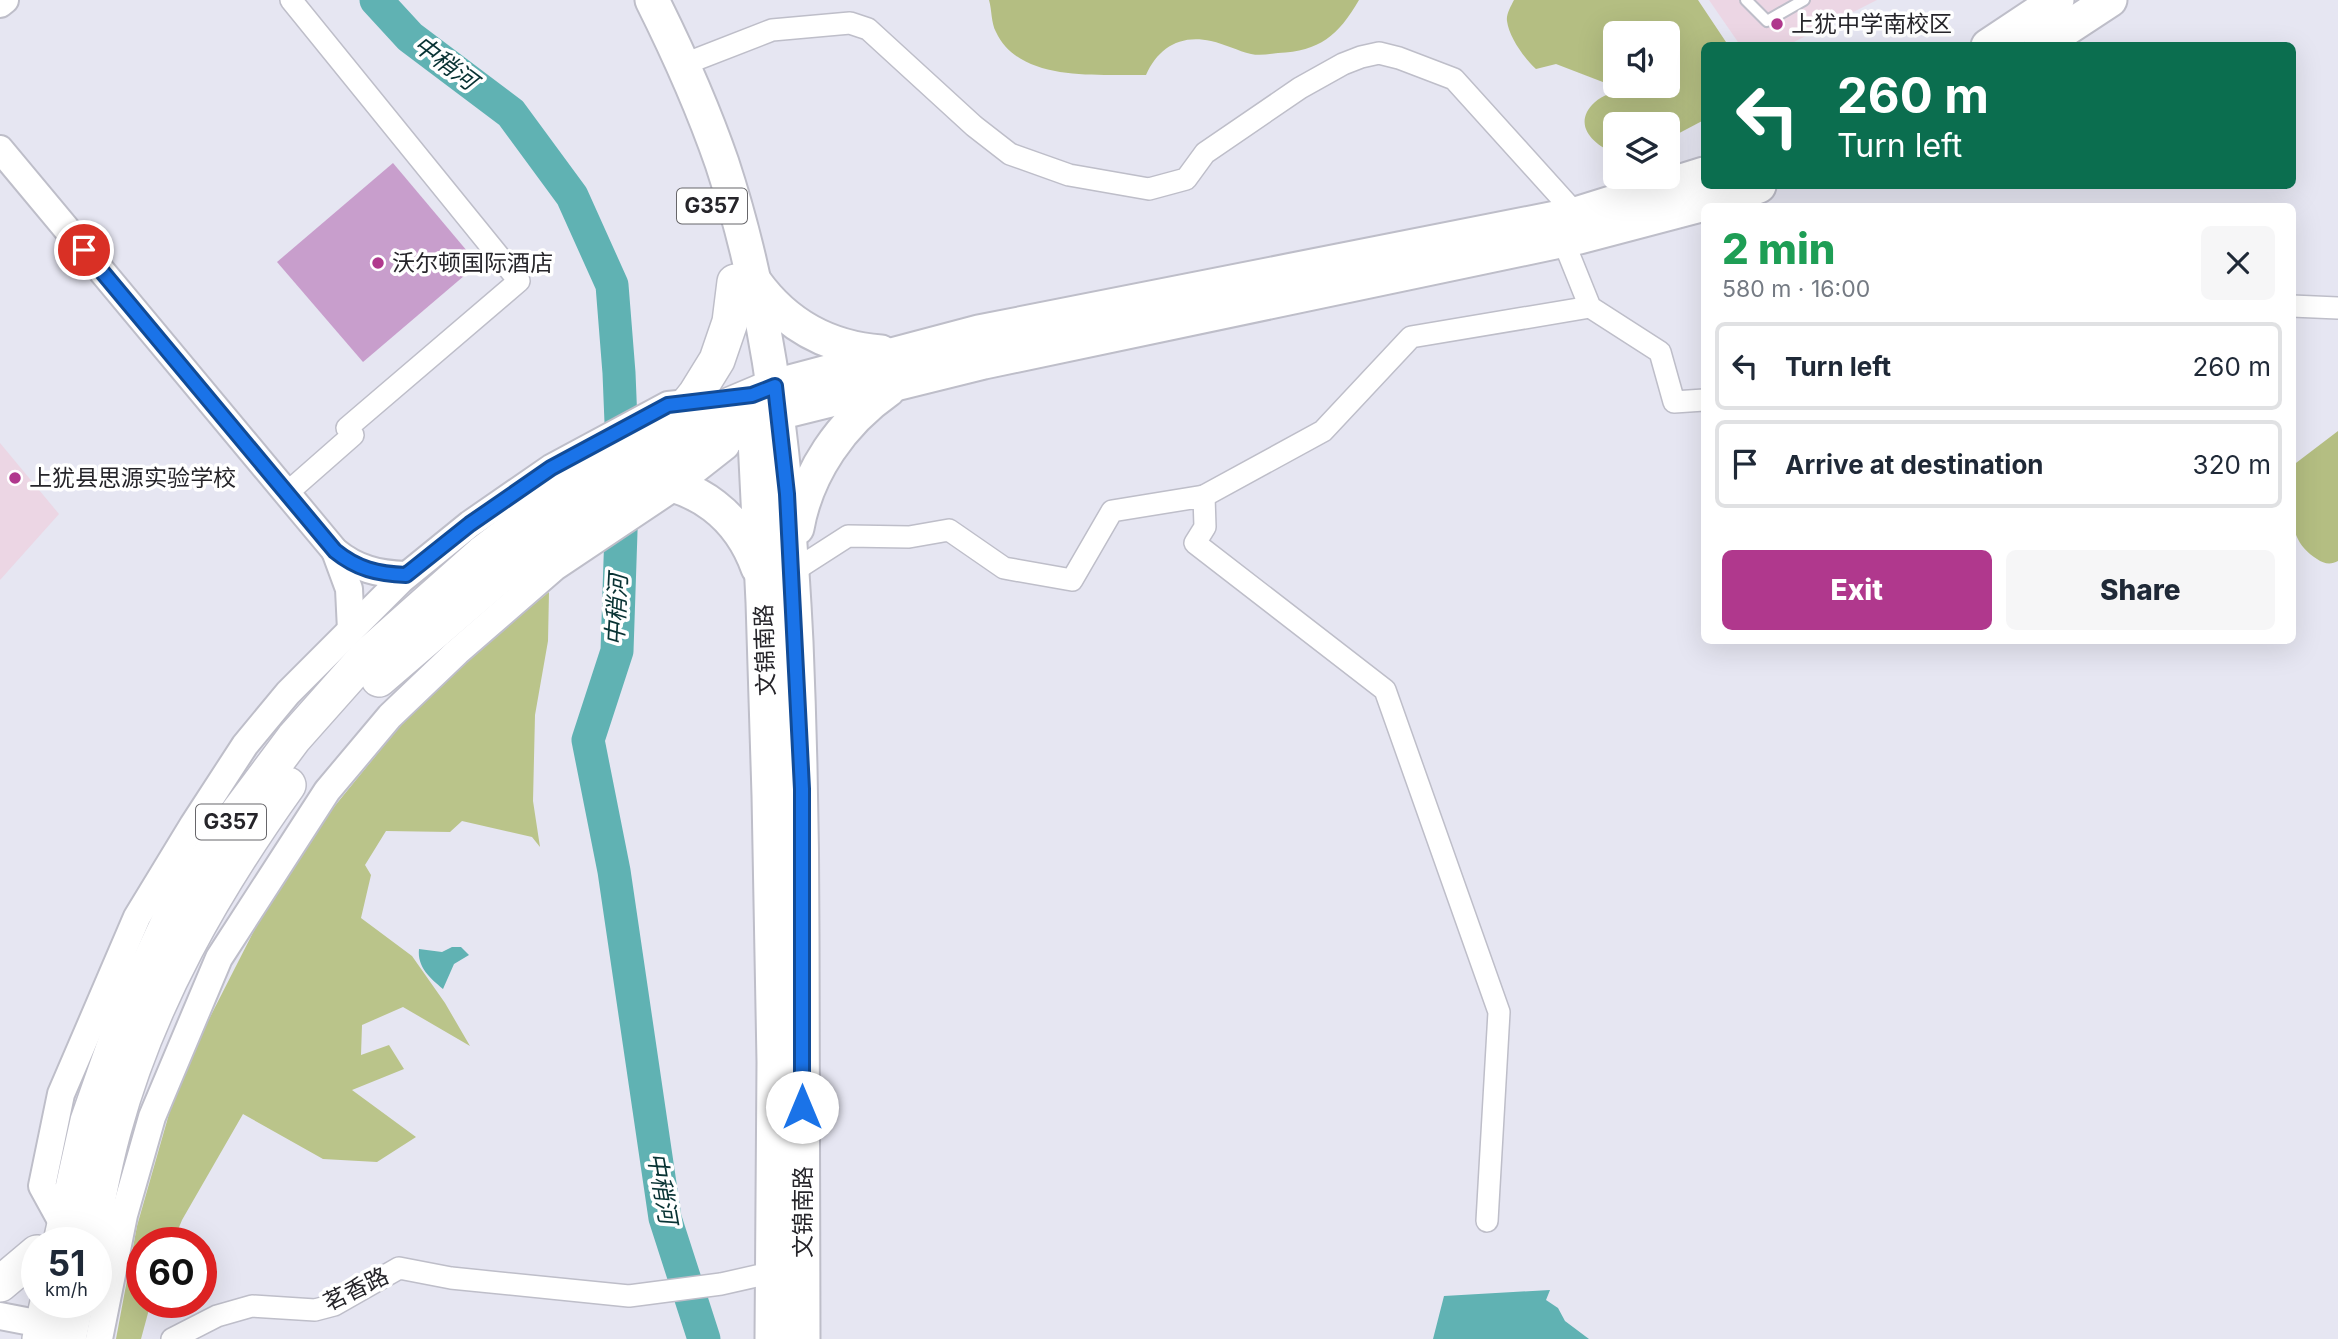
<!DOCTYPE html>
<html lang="en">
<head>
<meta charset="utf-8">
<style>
  body { margin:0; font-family:Inter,"Noto Sans SC",sans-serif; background:#f6f6f7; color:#1f2937; height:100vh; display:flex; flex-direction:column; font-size:26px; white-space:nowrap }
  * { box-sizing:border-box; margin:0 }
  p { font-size:23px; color:#747a83 }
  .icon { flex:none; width:38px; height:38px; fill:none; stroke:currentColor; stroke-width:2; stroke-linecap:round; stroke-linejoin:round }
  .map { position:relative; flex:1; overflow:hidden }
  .side { position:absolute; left:1701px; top:203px; width:595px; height:441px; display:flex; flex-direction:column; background:#fff; border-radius:10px; box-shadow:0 7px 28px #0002 }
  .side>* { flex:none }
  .guide { position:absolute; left:1701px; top:42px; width:595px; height:147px; border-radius:10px; box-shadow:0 7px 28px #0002; background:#0b6e4f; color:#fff; overflow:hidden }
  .tools { position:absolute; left:1603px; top:21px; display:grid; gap:14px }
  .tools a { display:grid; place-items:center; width:77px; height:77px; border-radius:10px; background:#fff; box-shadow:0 7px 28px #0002; font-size:35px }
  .speed { position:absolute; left:21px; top:1227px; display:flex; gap:14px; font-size:35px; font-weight:700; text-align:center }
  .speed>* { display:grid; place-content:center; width:91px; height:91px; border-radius:50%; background:#fff; box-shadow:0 7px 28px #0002; line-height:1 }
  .speed small { font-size:18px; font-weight:400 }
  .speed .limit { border:10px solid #d22; background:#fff; color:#111 }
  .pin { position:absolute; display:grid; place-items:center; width:60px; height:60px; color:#fff; margin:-30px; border:4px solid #fff; border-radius:50%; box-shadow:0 2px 7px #0007 }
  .me { position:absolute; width:77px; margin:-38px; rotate:0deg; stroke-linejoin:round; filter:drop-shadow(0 0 5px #0008) }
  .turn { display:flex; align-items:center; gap:24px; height:147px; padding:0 21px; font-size:32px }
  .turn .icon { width:91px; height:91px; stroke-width:2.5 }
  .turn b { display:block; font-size:49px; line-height:60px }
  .round { display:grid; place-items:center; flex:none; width:74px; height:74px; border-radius:10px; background:#f6f6f7 }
  .summary { display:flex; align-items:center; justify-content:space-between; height:119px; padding:0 21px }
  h1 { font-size:42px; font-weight:800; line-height:52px; color:#1e9e55 }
  .action { display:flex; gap:14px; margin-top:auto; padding:14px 21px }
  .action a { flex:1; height:80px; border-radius:10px; background:#b0388d; color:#fff; font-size:28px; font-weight:800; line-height:80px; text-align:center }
  .action a+a { background:#f6f6f7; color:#1f2937 }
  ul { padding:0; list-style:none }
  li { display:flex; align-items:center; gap:21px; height:88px; margin:0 14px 10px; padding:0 7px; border:4px solid #e0e1e3; border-radius:10px }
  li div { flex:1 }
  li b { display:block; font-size:26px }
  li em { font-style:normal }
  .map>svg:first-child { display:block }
  .education { fill:#ecd6e4 }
  .green { fill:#bac48a }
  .forest { fill:#b4be82; fill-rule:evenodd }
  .water { fill:#60b2b3 }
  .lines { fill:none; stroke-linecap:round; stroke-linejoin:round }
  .river { stroke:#60b2b3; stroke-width:33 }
  .building { fill:#c89ecc }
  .service-casing { stroke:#bebec9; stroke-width:14 }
  .minor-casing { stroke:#bebec9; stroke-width:24 }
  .tertiary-casing { stroke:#bebec9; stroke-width:30 }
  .primary-casing { stroke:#bebec9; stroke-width:37 }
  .trunk-casing { stroke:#bebec9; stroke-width:38 }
  .service { stroke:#fff; stroke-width:10 }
  .minor { stroke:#fff; stroke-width:21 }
  .tertiary { stroke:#fff; stroke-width:26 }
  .primary { stroke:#fff; stroke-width:33 }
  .trunk { stroke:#fff; stroke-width:35 }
  .route-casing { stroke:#114b97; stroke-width:18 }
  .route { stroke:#1a73e8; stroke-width:12 }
  .poi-dot { fill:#b0388d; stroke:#fff; stroke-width:2.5 }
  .labels { text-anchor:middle; stroke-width:7; stroke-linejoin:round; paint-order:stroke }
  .shield { fill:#fff; stroke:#67666a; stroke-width:2 }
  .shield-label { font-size:21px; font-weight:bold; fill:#26252a }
  .poi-label { font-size:23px; fill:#26252a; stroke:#fff; text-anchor:start }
  .street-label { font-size:23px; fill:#26252a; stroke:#fff }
  .water-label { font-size:24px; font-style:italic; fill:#083233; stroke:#fff }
</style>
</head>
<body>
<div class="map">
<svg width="2338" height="1339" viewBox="0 0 2338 1339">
  <rect width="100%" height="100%" fill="#e6e6f2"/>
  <g class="education">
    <path d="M1709,0H1877L1786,46L1740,45Z"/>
    <path d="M0,443L59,514L0,580Z"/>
  </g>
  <path class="green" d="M549,592L548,641L535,715L533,801L540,847L532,837L462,821L450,832L386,831L365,865L371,875L361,918L412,956L445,1003L470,1046L403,1007L362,1025L361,1055L389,1045L404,1069L352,1090L416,1137L377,1162L323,1159L243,1114L182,1220L173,1242H142V1302H151L141,1339H116L137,1226L173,1100L208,1021L260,919L325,818L408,716L499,633Z"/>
  <g class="forest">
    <path d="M989,0H1359C1338,36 1320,51 1278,53C1269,54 1260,56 1251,54C1238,51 1225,44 1211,41C1180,34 1158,48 1146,75C1098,74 1020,83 996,32C991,23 992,10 989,0Z"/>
    <path d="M1514,0H1698L1728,45L1704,46V120L1668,139V124H1615V153C1593,145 1571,124 1595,102C1602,96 1613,92 1621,89L1556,64L1536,69C1524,58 1509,37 1507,21C1506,14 1511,6 1514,0ZM1615,33H1668V86H1615Z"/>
    <path d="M2338,431V561C2331,565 2324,564 2317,559C2283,538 2292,501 2292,466Z"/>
  </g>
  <g class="water">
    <path d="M452,947H461L469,955L454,964L443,989C430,978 417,967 419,949L442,952Z"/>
    <path d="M1550,1290L1546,1300L1558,1308L1565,1321L1589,1339H1433L1444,1296Z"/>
  </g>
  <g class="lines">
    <path class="river" d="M376,0L410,37L511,113L572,196L612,285L619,373L623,472L617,651L588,740L614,871L665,1218L704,1339"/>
  </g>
  <path class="building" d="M393,163L478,264L363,362L277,262Z"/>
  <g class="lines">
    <defs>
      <path id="service" d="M1746,0L1767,21L1804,0"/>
      <g id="minor">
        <path d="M682,65L772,30L850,23L868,29L974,126L1010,154L1069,175L1149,189L1186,179L1205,153L1300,88L1343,64L1361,57L1379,53L1399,58L1454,79L1576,214"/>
        <path d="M1563,240L1590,307L1660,352L1674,402L1704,400"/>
        <path d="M2292,306L2338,308"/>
        <path d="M287,493L353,435L347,428L519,281L291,0"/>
        <path d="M1204,496L1323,431L1411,337L1590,307"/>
        <path d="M792,572L848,536L909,537L949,530L1004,568L1072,580L1112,511L1204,496L1205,527L1195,543L1385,690L1499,1012L1487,1221"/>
        <path d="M172,1339L217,1316L252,1306L315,1310L334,1305L399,1268L451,1278L629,1296L721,1284L770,1273"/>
      </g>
      <g id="tertiary">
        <path d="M0,4L5,0"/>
        <path d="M0,149L335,551C357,569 378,574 406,575"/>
        <path d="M335,551L349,589L351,630"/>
        <path d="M64,1226L42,1186L61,1094L137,917L193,825L245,745L288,693L401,580L470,524L551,468L668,405L688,403"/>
        <path d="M0,1316L62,1328"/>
        <path d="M99,1339L124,1215L152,1117L219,958L327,791L390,716L457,652L555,567L670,490L726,446"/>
      </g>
      <g id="primary">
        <path d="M652,0C678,52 703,108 722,163C773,318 788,480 796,642C800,740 802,837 802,936C802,1070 803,1205 803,1339"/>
        <path d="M1988,46L2057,0"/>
        <path d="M2040,46L2110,0"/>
        <path d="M755,282C786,325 828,348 881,352"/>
        <path d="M775,386L979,332L1576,214L1704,174"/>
        <path d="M753,398L763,602L769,795L774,1062L772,1339"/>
        <path d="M778,413L984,362L1579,237L1727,198L1759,186"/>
        <path d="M643,479C698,485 739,515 758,568"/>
        <path d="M797,528C807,472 842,422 888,390"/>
      </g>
      <g id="trunk">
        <path d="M671,430L775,386"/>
        <path d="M379,679L499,576L554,536L669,462L778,413"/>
        <path d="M61,1242L88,1121L125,1016L174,911L229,825L294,738L366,657L482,554L553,500L655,436L684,409L696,394L717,360L730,322L735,282"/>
        <path d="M89,1242C97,1205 103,1166 114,1128C148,1003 213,890 288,785"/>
        <path d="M0,1284L37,1253"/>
        <path d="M40,1339L48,1302"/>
        <path d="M68,1339L76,1302"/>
      </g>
    </defs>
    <use href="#service" class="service-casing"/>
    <use href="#minor" class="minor-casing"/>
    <use href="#tertiary" class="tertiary-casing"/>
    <use href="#primary" class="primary-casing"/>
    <use href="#trunk" class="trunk-casing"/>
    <use href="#service" class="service"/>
    <use href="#minor" class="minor"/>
    <use href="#tertiary" class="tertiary"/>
    <use href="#primary" class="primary"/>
    <use href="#trunk" class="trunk"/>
  </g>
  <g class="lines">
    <defs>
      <path id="route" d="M84,250L335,551C357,569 378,574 406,575L470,524L551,468L668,405L752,395L775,386L787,494L802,789V1107"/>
    </defs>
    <use href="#route" class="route-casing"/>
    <use href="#route" class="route"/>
  </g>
  <g class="poi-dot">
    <circle cx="1777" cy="24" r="7"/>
    <circle cx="378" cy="263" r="7"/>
    <circle cx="15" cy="478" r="7"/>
  </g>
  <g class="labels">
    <g class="shield">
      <rect x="677" y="188.5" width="70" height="35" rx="5"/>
      <rect x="196" y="804.5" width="70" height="35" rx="5"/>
    </g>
    <g class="shield-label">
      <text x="712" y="213">G357</text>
      <text x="231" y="829">G357</text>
    </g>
    <g class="poi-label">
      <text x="1791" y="32">上犹中学南校区</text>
      <text x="392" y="271">沃尔顿国际酒店</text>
      <text x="29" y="486">上犹县思源实验学校</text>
    </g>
    <g class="street-label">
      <text transform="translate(765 650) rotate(-92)" y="8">文锦南路</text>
      <text transform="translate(803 1212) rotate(-90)" y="8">文锦南路</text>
      <text transform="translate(356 1289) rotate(-26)" y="8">茗香路</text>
    </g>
    <g class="water-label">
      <text transform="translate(445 63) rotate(37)" y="8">中稍河</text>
      <text transform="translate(617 610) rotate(-87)" y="8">中稍河</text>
      <text transform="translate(662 1188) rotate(80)" y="8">中稍河</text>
    </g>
  </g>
</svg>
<div class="tools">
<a><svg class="icon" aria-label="sound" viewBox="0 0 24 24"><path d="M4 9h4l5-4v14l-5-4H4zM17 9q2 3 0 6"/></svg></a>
<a><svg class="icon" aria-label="layers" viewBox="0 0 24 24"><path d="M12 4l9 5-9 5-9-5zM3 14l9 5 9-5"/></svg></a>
</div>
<div class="speed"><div>51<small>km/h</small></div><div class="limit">60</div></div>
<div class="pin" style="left:84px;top:250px;background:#d93025"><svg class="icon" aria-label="arrive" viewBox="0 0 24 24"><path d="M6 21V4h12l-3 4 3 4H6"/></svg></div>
<svg class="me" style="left:802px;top:1107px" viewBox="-20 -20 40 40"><circle r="19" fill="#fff"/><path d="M0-13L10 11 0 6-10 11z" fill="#1a73e8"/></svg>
<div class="guide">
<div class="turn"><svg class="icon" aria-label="left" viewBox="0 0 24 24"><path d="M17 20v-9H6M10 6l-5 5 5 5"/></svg><div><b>260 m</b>Turn left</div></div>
</div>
<section class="side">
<div class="summary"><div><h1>2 min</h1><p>580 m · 16:00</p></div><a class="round"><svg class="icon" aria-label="close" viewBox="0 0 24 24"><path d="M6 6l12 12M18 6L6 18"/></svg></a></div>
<ul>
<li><svg class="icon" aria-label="left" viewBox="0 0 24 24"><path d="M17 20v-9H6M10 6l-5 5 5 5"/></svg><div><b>Turn left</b></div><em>260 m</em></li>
<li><svg class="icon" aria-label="arrive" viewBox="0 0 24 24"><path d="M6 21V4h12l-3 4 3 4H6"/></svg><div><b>Arrive at destination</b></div><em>320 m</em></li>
</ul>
<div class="action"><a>Exit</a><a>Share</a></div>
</section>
</div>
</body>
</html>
